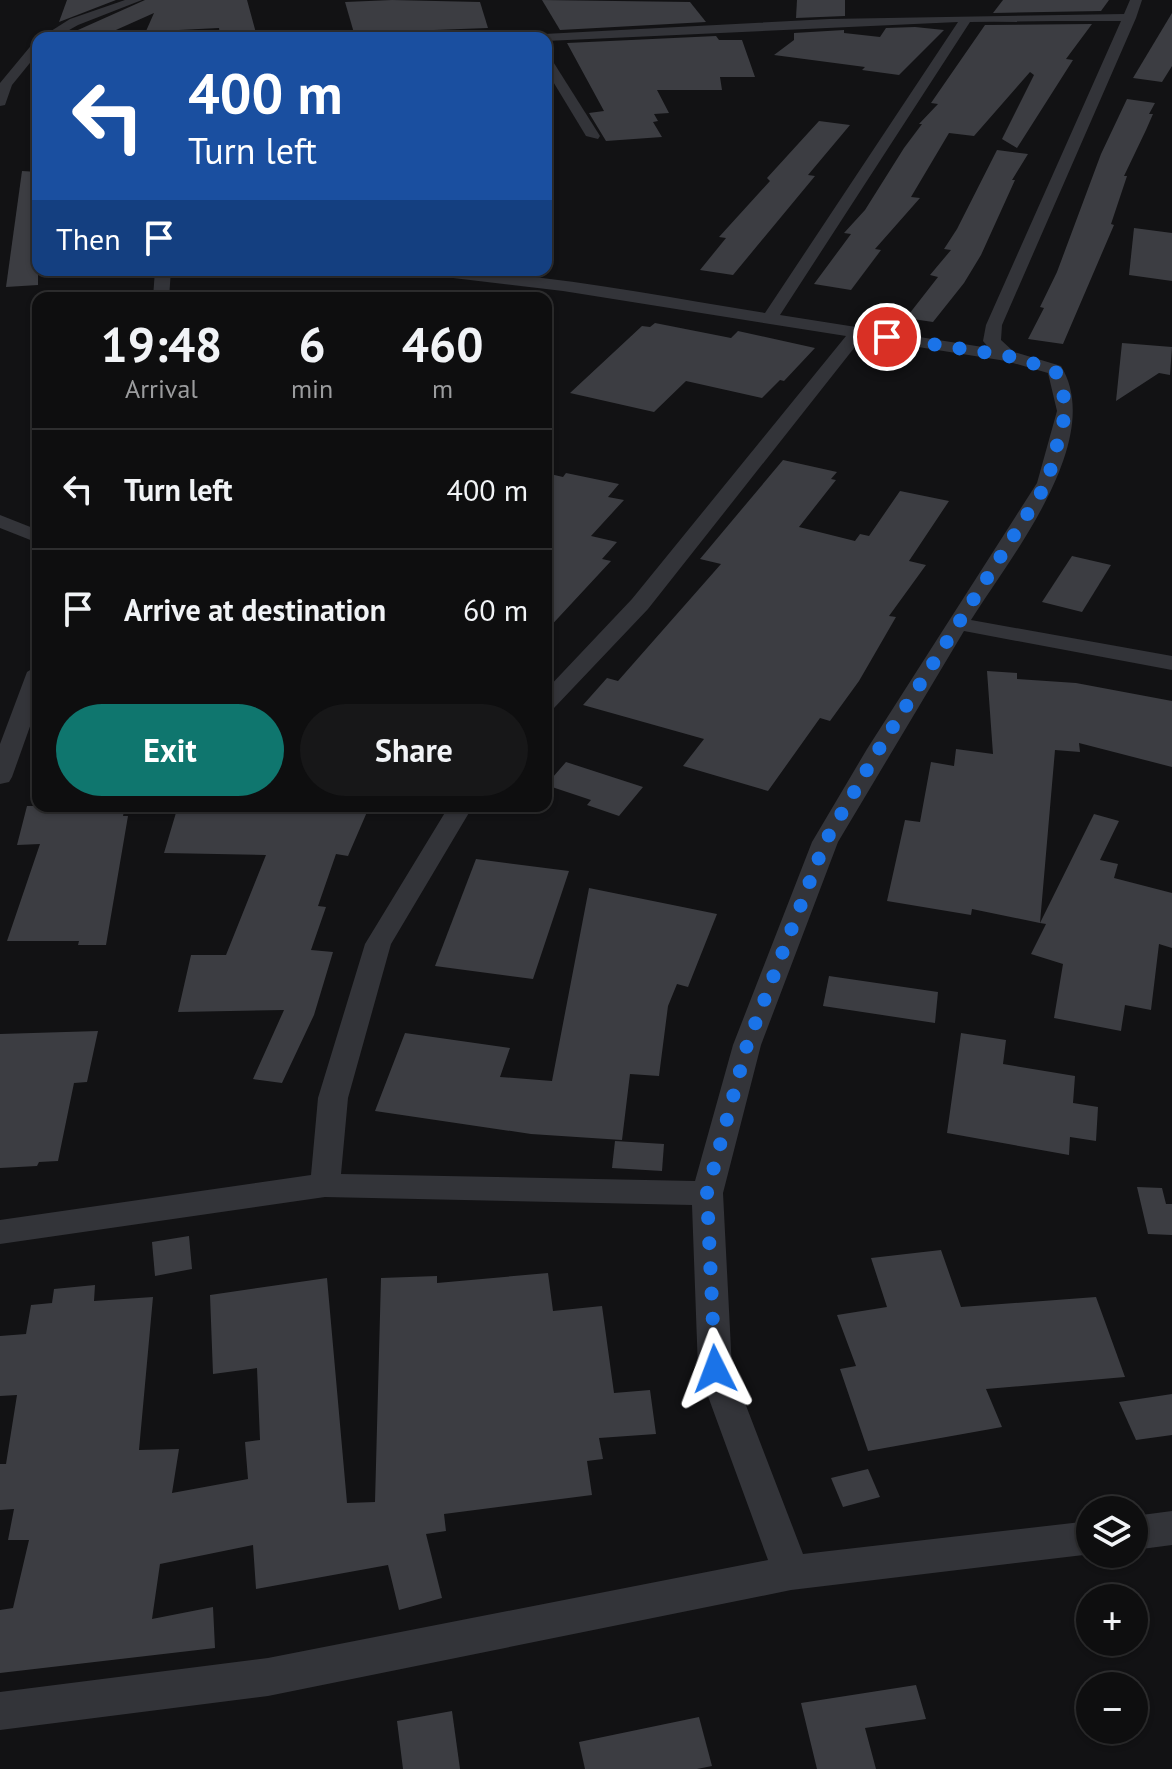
<!DOCTYPE html>
<html lang="en">
<head>
<meta charset="utf-8">
<style>
  body { margin:0; font-family:"PT Sans",sans-serif; background:#171718; color:#f1f3f6; height:100vh; display:flex; flex-direction:column; font-size:30px; white-space:nowrap }
  * { box-sizing:border-box; margin:0 }
  p { font-size:26px; color:#9b9c9e }
  .icon { flex:none; width:44px; height:44px; fill:none; stroke:currentColor; stroke-width:2; stroke-linecap:round; stroke-linejoin:round }
  .map { position:relative; flex:1; overflow:hidden }
  .details { position:absolute; left:32px; top:292px; width:520px; height:520px; display:flex; flex-direction:column; background:#0e0e0f; border-radius:16px; box-shadow:0 2px 6px #0004,0 0 0 2px #2e2e2f }
  .details>* { flex:none }
  .top-card { position:absolute; left:32px; top:32px; width:520px; height:244px; border-radius:16px; box-shadow:0 2px 6px #0004,0 0 0 2px #2e2e2f; background:#1a4fa0; color:#fff; overflow:hidden }
  .buttons { position:absolute; left:1076px; top:1496px; display:grid; gap:16px }
  .buttons a { display:grid; place-items:center; width:72px; height:72px; border-radius:50%; background:#0e0e0f; box-shadow:0 2px 6px #0004,0 0 0 2px #2e2e2f; font-size:40px }
  .pin { position:absolute; display:grid; place-items:center; width:68px; height:68px; color:#fff; margin:-34px; border:4px solid #fff; border-radius:50%; box-shadow:0 2px 8px #0007 }
  .me { position:absolute; width:88px; margin:-44px; rotate:357deg; stroke-linejoin:round; filter:drop-shadow(0 0 6px #0008) }
  .turn { display:flex; align-items:center; gap:28px; height:168px; padding:0 24px; font-size:36px }
  .turn .icon { width:104px; height:104px; stroke-width:2.5 }
  .turn b { display:block; font-size:56px; line-height:68px }
  .then { display:flex; align-items:center; height:76px; padding:0 24px; background:#0003; gap:16px; font-size:30px }
  .eta { display:flex; justify-content:space-evenly; align-items:center; height:136px; text-align:center }
  .eta b { font-size:48px; font-weight:600; line-height:56px }
  .cta { display:flex; gap:16px; margin-top:auto; padding:16px 24px }
  .cta a { flex:1; height:92px; border-radius:48px; background:#0f766e; color:#fff; font-size:32px; font-weight:600; line-height:92px; text-align:center }
  .cta a+a { background:#171718; color:#f1f3f6 }
  ul { padding:0; list-style:none }
  li { display:flex; align-items:center; gap:24px; height:120px; padding:0 24px; border-top:2px solid #2e2e2f }
  li div { flex:1 }
  li b { display:block; font-size:30px }
  li em { font-style:normal }
  .map>svg:first-child { display:block }
  .building { fill:#3c3d42 }
  .lines { fill:none; stroke-linecap:round; stroke-linejoin:round }
  .minor { fill:#333439; fill-rule:evenodd }
  .route { stroke:#1a73e8; stroke-width:14; stroke-dasharray:0 25.2 }
</style>
</head>
<body>
<div class="map">
<svg width="1172" height="1769" viewBox="0 0 1172 1769">
  <rect width="100%" height="100%" fill="#121214"/>
  <g class="building">
    <path d="M67,0H116L59,22Z"/>
    <path d="M145,0H247L256,33L220,35L219,28L179,30L176,37L143,38L154,13L98,38L69,34Z"/>
    <path d="M392,0L480,2L488,28L354,33L345,2Z"/>
    <path d="M542,0L690,2L706,22L560,30Z"/>
    <path d="M797,0H845V16L796,18Z"/>
    <path d="M1003,0H1109L1101,11L993,13Z"/>
    <path d="M1172,13V66L1162,82L1133,78Z"/>
    <path d="M1092,24L1066,59L1073,60L1017,148L1002,139L1034,75L1030,72L974,136L949,133L911,197L920,198L875,249L881,250L851,290L814,284L851,234L844,233L865,210L904,148L922,124H919L938,104L931,103L985,25Z"/>
    <path d="M915,27L944,30L899,75L862,70L865,67L774,55L794,40V33L844,30V33L880,37L886,28Z"/>
    <path d="M716,36L719,40H742L755,77H720L722,90H657L669,113L654,114L658,121L653,122L662,137L606,141L589,113L604,111L567,43Z"/>
    <path d="M1127,99L1155,103L1149,114H1153L1146,130L1124,176H1127L1111,224L1114,225L1063,344L1028,339L1044,308L1040,307L1057,272L1101,154Z"/>
    <path d="M819,121L850,125L808,175L815,176L733,275L700,270L726,238L719,237L770,181L767,178Z"/>
    <path d="M997,150L1028,154L1012,180H1015L981,255L964,283L933,322L906,318L938,277L930,275L951,250L944,249L957,229Z"/>
    <path d="M22,171L38,172V285L6,287Z"/>
    <path d="M1134,228L1172,233V281L1129,275Z"/>
    <path d="M655,323L731,338L738,331L815,348L784,381L780,380L762,398L686,381L654,412L570,393L642,326L650,327Z"/>
    <path d="M1122,343L1172,347L1170,375L1159,373L1116,401Z"/>
    <path d="M783,460L837,472L831,479L836,480L799,527L855,541L860,534L869,536L900,491L949,501L909,561L926,565L889,616L896,617L859,681L830,721L820,718L768,791L683,766L704,739L583,705L607,678L618,681L721,564L700,559Z"/>
    <path d="M546,473L563,477L566,473L619,484L608,497L624,500L591,536L617,542L602,559L611,561L546,631Z"/>
    <path d="M1072,556L1111,565L1082,612L1042,602Z"/>
    <path d="M987,671L1017,673V679L1076,683L1172,701V767L1079,743L1080,752L1055,750L1040,923L972,909L971,915L887,901L905,820L920,822L931,762L954,766L956,749L993,754Z"/>
    <path d="M566,762L643,787L619,816L587,805L591,800L546,785Z"/>
    <path d="M27,806H125L123,816H128L106,945H78L79,941H7L40,844L17,845Z"/>
    <path d="M178,806H318L367,812L348,856L336,854L318,906L326,907L311,950L333,952L314,1015L282,1083L253,1079L284,1010L178,1012L191,955H226L266,855L164,853Z"/>
    <path d="M1094,814L1119,821L1100,860L1118,864L1114,878L1172,893V948L1159,944L1151,1010L1125,1005L1121,1031L1054,1018L1063,964L1031,954L1046,924L1040,923Z"/>
    <path d="M476,859L569,871L533,979L435,966Z"/>
    <path d="M589,888L717,914L688,987L677,984L668,1006L659,1076L630,1074L622,1140L531,1134L375,1111L405,1033L510,1048L500,1077L552,1081Z"/>
    <path d="M829,976L938,992L935,1023L823,1006Z"/>
    <path d="M98,1031L87,1082L74,1083L58,1161L39,1162L37,1166L0,1168V1034Z"/>
    <path d="M961,1033L1006,1040L1003,1064L1075,1076L1073,1103L1098,1107L1096,1141L1070,1137L1069,1155L947,1133Z"/>
    <path d="M615,1141L664,1144L662,1171L612,1168Z"/>
    <path d="M1137,1187L1162,1188L1166,1204H1172V1235L1148,1234Z"/>
    <path d="M189,1236L192,1269L155,1276L152,1242Z"/>
    <path d="M941,1250L961,1307L1096,1297L1125,1377L986,1389L1002,1427L868,1451L840,1369L856,1366L837,1315L887,1307L871,1258Z"/>
    <path d="M548,1273L553,1311L602,1306L614,1393L650,1390L656,1434L599,1438L603,1459L587,1461L592,1495L444,1514L446,1531L426,1534L442,1598L399,1610L388,1565L256,1589L253,1545L160,1564L152,1619L213,1607L215,1648L0,1673V1610L13,1608L29,1540H8L14,1509L0,1510V1464H6L17,1395L0,1396V1336L26,1334L31,1305L52,1303L54,1289L95,1285L94,1301L153,1297L139,1450L179,1449L172,1493L248,1479L245,1442L260,1440L257,1368L213,1374L210,1295L327,1278L347,1503L375,1502L381,1278L437,1276V1283Z"/>
    <path d="M1172,1394V1435L1136,1440L1119,1402Z"/>
    <path d="M868,1469L880,1497L843,1507L831,1478Z"/>
    <path d="M916,1685L926,1719L865,1728L876,1769H817L801,1703Z"/>
    <path d="M452,1711L460,1769H403L397,1721Z"/>
    <path d="M699,1717L712,1766L697,1769H585L579,1742Z"/>
  </g>
  <g class="lines">
    <g class="minor">
      <path d="M125,0H142L78,25L55,38H40L70,19Z"/>
      <path d="M1130,0H1142L1136,18L1002,325L1001,340L1014,352L1061,366C1106,440 1010,558 971,620L1172,656V670L964,631L838,842L761,1045L723,1193L732,1369L803,1554L1090,1521L1092,1554L791,1590L268,1696L0,1730V1692L268,1658L768,1560L698,1369L692,1205L325,1197L0,1244V1220L311,1175L318,1098L365,944L449,806H473L391,944L348,1098L341,1174L695,1181L733,1045L812,842L867,749L1037,483L1057,411L1048,373L1006,361L862,338L648,609L554,708L546,710V690L632,599L846,336L563,291L428,275L420,270C535,270 651,295 765,313L958,22L546,41V38H523L525,35L829,19L1124,14ZM1055,21H1121L986,325L983,341L989,348L780,315L970,22Z"/>
      <path d="M38,41V53L12,85L5,105L0,106V83L34,42Z"/>
      <path d="M546,56L552,60L600,136L598,139L586,136L546,70Z"/>
      <path d="M155,270H171L169,298H153Z"/>
      <path d="M0,515L38,530V543L0,528Z"/>
      <path d="M38,665V704L12,777L9,782L0,784V744L27,672Z"/>
      <path d="M1172,1511V1545L1134,1550V1516Z"/>
    </g>
  </g>
  <g class="lines">
    <path class="route" d="M715,1369L707,1193L747,1045L825,842L879,749L1047,483L1066,411L1062,387L1055,370L1008,356L887,337"/>
  </g>
</svg>
<div class="buttons">
<a><svg class="icon" aria-label="layers" viewBox="0 0 24 24"><path d="M12 4l9 5-9 5-9-5zM3 14l9 5 9-5"/></svg></a>
<a>+</a>
<a>−</a>
</div>
<div class="pin" style="left:887px;top:337px;background:#d93025"><svg class="icon" aria-label="arrive" viewBox="0 0 24 24"><path d="M6 21V4h12l-3 4 3 4H6"/></svg></div>
<svg class="me" style="left:715px;top:1369px" viewBox="-20 -20 40 40"><path d="M0-17L14 15 0 8-14 15z" fill="#1a73e8" stroke="#fff" stroke-width="4"/></svg>
<div class="top-card">
<div class="turn"><svg class="icon" aria-label="left" viewBox="0 0 24 24"><path d="M17 20v-9H6M10 6l-5 5 5 5"/></svg><div><b>400 m</b>Turn left</div></div>
<div class="then">Then<svg class="icon" aria-label="arrive" viewBox="0 0 24 24"><path d="M6 21V4h12l-3 4 3 4H6"/></svg></div>
</div>
<section class="details">
<div class="eta">
<div><b>19:48</b><p>Arrival</p></div>
<div><b>6</b><p>min</p></div>
<div><b>460</b><p>m</p></div>
</div>
<ul>
<li><svg class="icon" aria-label="left" viewBox="0 0 24 24"><path d="M17 20v-9H6M10 6l-5 5 5 5"/></svg><div><b>Turn left</b></div><em>400 m</em></li>
<li><svg class="icon" aria-label="arrive" viewBox="0 0 24 24"><path d="M6 21V4h12l-3 4 3 4H6"/></svg><div><b>Arrive at destination</b></div><em>60 m</em></li>
</ul>
<div class="cta"><a>Exit</a><a>Share</a></div>
</section>
</div>
</body>
</html>
